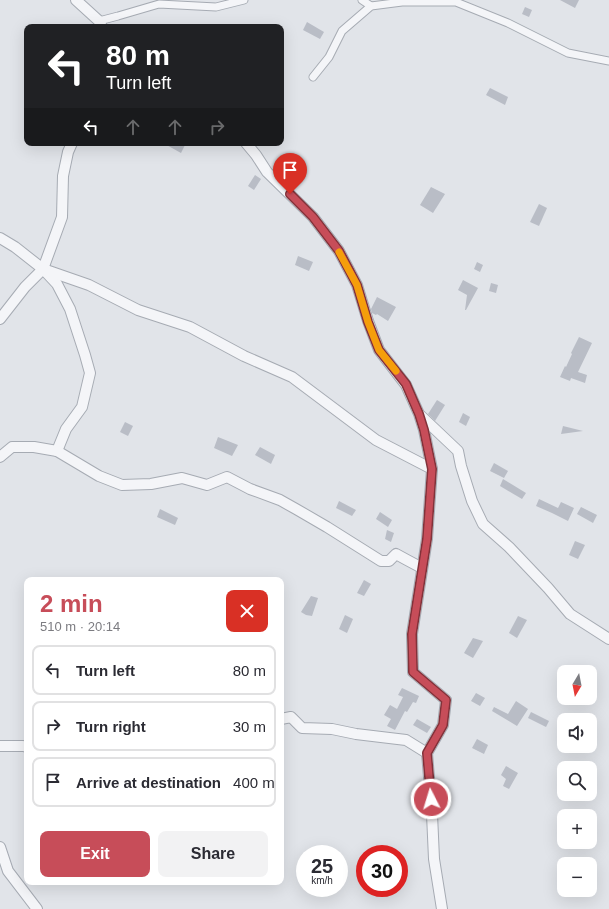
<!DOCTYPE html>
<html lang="en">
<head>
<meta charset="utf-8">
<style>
  body { margin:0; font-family:Arial,sans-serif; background:#f2f2f3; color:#2b2b33; height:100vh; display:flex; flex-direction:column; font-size:15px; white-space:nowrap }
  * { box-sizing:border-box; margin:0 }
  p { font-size:13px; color:#7c7c81 }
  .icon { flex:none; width:22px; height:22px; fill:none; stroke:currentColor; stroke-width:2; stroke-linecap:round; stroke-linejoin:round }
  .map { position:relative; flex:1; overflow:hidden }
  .sheet { position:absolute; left:24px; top:577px; width:260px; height:308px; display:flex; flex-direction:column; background:#fff; border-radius:8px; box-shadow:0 4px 16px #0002 }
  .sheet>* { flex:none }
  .guide { position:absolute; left:24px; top:24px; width:260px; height:122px; border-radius:8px; box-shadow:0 4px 16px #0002; background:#202124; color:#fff; overflow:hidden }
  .needle { width:26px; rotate:190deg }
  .fabs { position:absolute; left:557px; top:665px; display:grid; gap:8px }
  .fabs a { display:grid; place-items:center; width:40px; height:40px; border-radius:8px; background:#fff; box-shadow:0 4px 16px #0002; font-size:20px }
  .speed { position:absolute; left:296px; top:845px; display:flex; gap:8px; font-size:20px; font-weight:700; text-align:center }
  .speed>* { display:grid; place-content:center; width:52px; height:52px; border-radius:50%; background:#fff; box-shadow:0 4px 16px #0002; line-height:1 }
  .speed small { font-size:10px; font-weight:400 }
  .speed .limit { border:6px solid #d22; background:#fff; color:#111 }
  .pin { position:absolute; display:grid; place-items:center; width:34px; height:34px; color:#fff; margin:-41px -17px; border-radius:50% 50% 50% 0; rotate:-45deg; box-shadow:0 0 4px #0007 }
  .pin .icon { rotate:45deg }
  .me { position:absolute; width:44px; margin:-22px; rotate:355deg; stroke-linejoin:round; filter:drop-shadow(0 0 3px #0008) }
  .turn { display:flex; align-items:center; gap:14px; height:84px; padding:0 16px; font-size:18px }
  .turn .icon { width:52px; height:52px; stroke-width:2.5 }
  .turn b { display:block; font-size:28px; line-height:34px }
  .lanes { display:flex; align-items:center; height:38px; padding:0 16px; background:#0003; justify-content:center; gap:20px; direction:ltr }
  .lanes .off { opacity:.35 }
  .round { display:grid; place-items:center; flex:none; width:42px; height:42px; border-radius:8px; background:#f2f2f3 }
  .summary { display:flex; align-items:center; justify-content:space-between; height:68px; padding:0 16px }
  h1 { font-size:24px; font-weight:700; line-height:30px; color:#c74d59 }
  .cta { display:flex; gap:8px; margin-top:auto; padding:8px 16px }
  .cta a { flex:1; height:46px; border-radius:8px; background:#c74d59; color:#fff; font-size:16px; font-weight:700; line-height:46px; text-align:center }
  .cta a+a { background:#f2f2f3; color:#2b2b33 }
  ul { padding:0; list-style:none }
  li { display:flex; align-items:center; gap:12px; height:50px; margin:0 8px 6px; padding:0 8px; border:2px solid #e1e1e2; border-radius:8px }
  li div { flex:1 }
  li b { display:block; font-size:15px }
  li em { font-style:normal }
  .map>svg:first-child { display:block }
  .building { fill:#b9bdc6 }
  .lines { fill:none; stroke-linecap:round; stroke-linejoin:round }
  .pedestrian-casing { stroke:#a6abb3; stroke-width:9 }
  .minor-casing { stroke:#a6abb3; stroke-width:12 }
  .pedestrian { stroke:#f4f5f8; stroke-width:7 }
  .minor { stroke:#f4f5f8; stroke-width:10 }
  .route-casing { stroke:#81323a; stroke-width:10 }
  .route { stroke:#c74d59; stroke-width:7 }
  .slow { stroke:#f59e0b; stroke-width:7 }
</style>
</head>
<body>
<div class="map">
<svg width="609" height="909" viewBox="0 0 609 909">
  <rect width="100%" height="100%" fill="#e1e4e9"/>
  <g class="building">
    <path d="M560,0H579L575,8Z"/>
    <path d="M525,7L532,10L529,17L522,14Z"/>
    <path d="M307,22L324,32L320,39L303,30Z"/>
    <path d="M490,88L508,97L505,105L486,95Z"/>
    <path d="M163,143H181L185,145L181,153Z"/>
    <path d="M255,175L261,179L254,190L248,186Z"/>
    <path d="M431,187L445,194L433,213L420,205Z"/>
    <path d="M539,204L547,208L539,226L530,222Z"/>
    <path d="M298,256L313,262L309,271L295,265Z"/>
    <path d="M477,262L483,265L480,272L474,269Z"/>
    <path d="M463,280L478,288L466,310H465L467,295L458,290Z"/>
    <path d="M491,283L498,285L496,293L489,291Z"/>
    <path d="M377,297L396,307L388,321L377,314L376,315L372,313L371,309Z"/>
    <path d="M579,337L592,343L578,372L587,375L585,383L571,378L570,381L560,377L565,366L566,367L572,354L571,353Z"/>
    <path d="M437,400L445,405L435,421L428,414Z"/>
    <path d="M463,413L470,417L466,426L459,422Z"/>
    <path d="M125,422L133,426L128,436L120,432Z"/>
    <path d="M563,426L583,431L561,434Z"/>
    <path d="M218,437L238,445L232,456L214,448Z"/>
    <path d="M260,447L275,455L271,464L255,455Z"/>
    <path d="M494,463L508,471L504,478L490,471Z"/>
    <path d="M503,479L526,493L522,499L500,486Z"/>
    <path d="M539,499L558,508L561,502L574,508L568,521L552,513L536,506Z"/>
    <path d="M339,501L356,510L352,516L336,508Z"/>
    <path d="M581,507L597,515L593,523L577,514Z"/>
    <path d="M160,509L178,518L175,525L157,517Z"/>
    <path d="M380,512L392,520L388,527L376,519Z"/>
    <path d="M387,530L394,533L391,542L385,539Z"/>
    <path d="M575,541L585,545L578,559L569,555Z"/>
    <path d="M364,580L371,584L364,596L357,593Z"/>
    <path d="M311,596L318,598L312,616L306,615L301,612Z"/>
    <path d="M345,615L353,619L347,633L339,629Z"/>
    <path d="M518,616L527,620L517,638L509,633Z"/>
    <path d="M473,638L483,641L473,658L464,653Z"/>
    <path d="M402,688L419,696L416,703L413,702L407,712L405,711L395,730L387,726L391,719L384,715L390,705L397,709L403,697L398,695Z"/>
    <path d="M476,693L485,698L480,706L471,701Z"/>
    <path d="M516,701L528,709L517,726L492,711L494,707L508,714Z"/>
    <path d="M531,712L549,721L546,727L528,718Z"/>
    <path d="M417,719L431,727L427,733L413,725Z"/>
    <path d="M477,739L488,745L484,754L472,748Z"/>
    <path d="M506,766L518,773L509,789L503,786L506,779L501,775Z"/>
  </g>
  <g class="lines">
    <defs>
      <g id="pedestrian">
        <path d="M362,0L371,6"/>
        <path d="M99,21L118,16L159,4L216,7L244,0"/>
        <path d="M313,77L329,57L342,31L371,6L402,2H456L508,23L568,53L609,61"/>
      </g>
      <g id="minor">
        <path d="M76,0L99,21L102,27"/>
        <path d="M246,143L256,155L267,172L313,217L339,251L357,285L368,321L379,350L406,385L419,414L424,430L432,469L427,539L412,634L413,672L446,700L443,725L427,753L432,814L434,859L442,909"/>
        <path d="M0,238L15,247L43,269L57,284L70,309L85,355L90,373L82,407L66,429L57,451"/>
        <path d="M43,269L89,285L138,310L190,327L244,356L292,377L376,440L432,469"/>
        <path d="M0,319L25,287L43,269L62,217L63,176L68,152L72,143"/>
        <path d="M420,415L458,451L461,466L472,501L483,524L509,547L548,588L570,614L609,639"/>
        <path d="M0,457L12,447H34L57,451L99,476L122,485L151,484L182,478L207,485L227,477L250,489L280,500L296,509L327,527L381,561H389L396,554L407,560L422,568"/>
        <path d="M281,719L291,717L302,728L332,729L356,734L406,740L427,753"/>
        <path d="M0,746H23L27,747"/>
        <path d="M0,847L8,871L37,909"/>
      </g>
    </defs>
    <use href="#pedestrian" class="pedestrian-casing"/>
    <use href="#minor" class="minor-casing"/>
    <use href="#pedestrian" class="pedestrian"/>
    <use href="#minor" class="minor"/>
  </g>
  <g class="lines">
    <defs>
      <path id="route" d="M290,194L313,217L339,251L357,285L368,322L379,350L406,384L419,414L424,430L432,469L427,539L412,634L413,672L446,700L443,725L427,753L431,799"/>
    </defs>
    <use href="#route" class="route-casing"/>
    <use href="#route" class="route"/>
    <path class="slow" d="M339,252L357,285L368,322L379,350L396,371"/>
  </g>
</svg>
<div class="fabs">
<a><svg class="needle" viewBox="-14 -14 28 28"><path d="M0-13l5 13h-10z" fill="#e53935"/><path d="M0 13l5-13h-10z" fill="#7c7c81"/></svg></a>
<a><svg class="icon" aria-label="sound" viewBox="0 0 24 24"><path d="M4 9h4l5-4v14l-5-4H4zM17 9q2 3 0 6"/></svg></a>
<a><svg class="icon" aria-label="search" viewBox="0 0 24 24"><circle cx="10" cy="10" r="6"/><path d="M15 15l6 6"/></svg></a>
<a>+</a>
<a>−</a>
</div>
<div class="speed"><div>25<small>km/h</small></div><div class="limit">30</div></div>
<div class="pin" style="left:290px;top:194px;background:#d93025"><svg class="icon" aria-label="arrive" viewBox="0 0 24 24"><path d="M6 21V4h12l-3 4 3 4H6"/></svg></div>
<svg class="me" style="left:431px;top:799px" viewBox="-20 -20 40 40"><circle r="17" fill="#c74d59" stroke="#fff" stroke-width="3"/><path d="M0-11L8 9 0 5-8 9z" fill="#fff"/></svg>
<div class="guide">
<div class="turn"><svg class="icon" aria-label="left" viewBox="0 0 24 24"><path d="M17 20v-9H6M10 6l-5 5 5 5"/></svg><div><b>80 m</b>Turn left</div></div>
<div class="lanes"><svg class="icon" aria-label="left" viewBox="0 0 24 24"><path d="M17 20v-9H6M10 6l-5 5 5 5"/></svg><svg class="icon off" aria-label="ahead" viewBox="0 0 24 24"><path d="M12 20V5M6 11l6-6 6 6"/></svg><svg class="icon off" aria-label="ahead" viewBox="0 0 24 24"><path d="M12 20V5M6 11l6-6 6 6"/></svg><svg class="icon off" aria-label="right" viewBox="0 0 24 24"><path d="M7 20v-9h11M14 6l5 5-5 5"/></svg></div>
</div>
<section class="sheet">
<div class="summary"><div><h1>2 min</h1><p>510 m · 20:14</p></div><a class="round" style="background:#d93025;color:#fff"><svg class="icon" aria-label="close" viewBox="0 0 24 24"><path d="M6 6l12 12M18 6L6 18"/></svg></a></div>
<ul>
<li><svg class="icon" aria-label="left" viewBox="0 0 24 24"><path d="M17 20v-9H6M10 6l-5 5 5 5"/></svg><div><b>Turn left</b></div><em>80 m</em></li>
<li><svg class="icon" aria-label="right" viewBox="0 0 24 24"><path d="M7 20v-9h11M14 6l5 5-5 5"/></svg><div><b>Turn right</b></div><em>30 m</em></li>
<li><svg class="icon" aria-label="arrive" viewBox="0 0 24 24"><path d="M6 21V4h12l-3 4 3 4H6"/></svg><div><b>Arrive at destination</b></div><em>400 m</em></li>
</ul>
<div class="cta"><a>Exit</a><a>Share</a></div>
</section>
</div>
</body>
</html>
